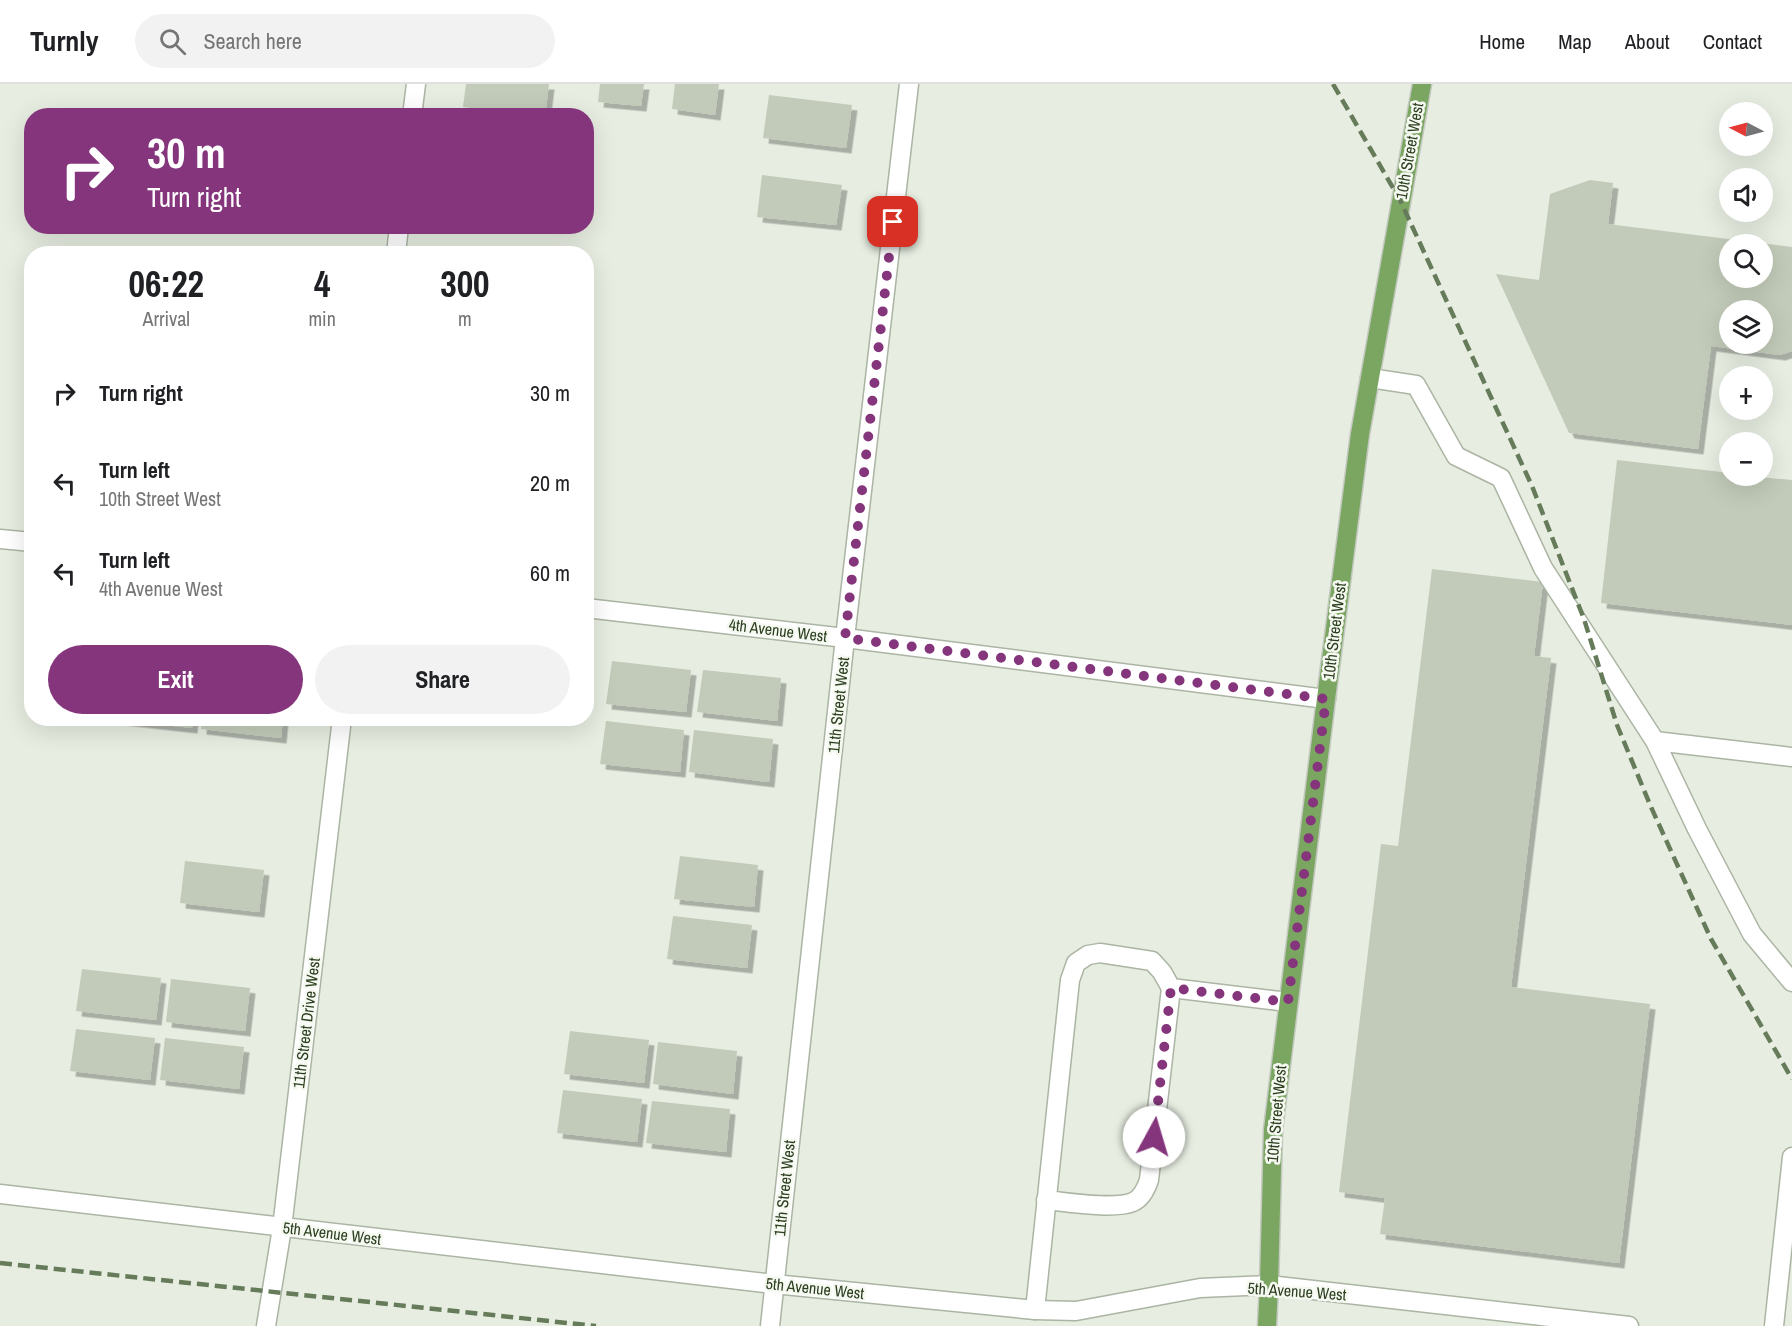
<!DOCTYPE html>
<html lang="en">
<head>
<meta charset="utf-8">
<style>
  body { margin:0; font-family:"Archivo Narrow",sans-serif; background:#f2f2f2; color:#202124; height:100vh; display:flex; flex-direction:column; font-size:22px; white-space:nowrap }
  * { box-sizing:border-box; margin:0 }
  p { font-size:20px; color:#757577 }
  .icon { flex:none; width:33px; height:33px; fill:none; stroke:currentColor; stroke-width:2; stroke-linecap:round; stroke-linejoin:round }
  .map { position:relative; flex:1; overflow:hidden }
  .side { position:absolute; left:24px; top:162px; width:570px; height:480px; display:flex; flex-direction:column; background:#fff; border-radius:24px; box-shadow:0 6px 24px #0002 }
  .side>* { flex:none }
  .hud { position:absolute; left:24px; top:24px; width:570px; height:126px; border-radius:24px; box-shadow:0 6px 24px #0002; background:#84357b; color:#fff; overflow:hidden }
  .needle { width:39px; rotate:276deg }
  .controls { position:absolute; left:1719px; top:18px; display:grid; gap:12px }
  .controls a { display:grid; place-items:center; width:54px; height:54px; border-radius:50%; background:#fff; box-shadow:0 6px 24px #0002; font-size:30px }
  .pin { position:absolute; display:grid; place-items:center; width:51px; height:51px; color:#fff; margin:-26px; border-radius:12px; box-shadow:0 3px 9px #0006 }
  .me { position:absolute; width:66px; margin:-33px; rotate:6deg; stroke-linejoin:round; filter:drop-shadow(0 0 4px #0008) }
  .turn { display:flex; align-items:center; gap:21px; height:126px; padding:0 24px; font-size:27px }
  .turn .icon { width:78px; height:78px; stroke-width:2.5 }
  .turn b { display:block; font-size:42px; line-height:51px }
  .eta { display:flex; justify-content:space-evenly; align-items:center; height:102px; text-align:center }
  .eta b { font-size:36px; font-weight:700; line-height:42px }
  .cta { display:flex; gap:12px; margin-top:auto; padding:12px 24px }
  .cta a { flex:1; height:69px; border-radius:36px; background:#84357b; color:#fff; font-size:24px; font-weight:700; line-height:69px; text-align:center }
  .cta a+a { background:#f2f2f2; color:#202124 }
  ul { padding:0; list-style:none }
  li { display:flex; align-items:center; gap:18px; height:90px; padding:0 24px }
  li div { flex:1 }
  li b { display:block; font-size:22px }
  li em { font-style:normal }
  header { display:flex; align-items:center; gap:36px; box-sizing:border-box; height:84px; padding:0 30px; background:#fff; border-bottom:2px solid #e0e0e0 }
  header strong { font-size:28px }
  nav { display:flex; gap:33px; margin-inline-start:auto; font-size:21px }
  .search { width:420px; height:54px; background:#f2f2f2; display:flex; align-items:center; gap:15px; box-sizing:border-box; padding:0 21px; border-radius:33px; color:#757577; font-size:22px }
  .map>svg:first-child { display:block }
  .building { fill:#c2cbb9; fill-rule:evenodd; filter:url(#shadow) }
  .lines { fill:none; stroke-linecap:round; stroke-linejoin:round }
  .lane-casing { stroke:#abb5a3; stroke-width:21 }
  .street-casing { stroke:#abb5a3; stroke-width:21 }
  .primary-casing { stroke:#c4c9c0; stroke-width:21 }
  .lane { stroke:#fff; stroke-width:18 }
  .street { stroke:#fff; stroke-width:18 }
  .primary { stroke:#7aa661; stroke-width:18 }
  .rail { stroke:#667b5a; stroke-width:4.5; stroke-dasharray:12 6; stroke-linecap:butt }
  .route { stroke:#84357b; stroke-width:10; stroke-dasharray:0 18 }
  .labels { text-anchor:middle; stroke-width:5; stroke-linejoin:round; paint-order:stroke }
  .street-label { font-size:16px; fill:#2b3f1f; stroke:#f6f9f1 }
</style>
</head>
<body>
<header>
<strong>Turnly</strong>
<div class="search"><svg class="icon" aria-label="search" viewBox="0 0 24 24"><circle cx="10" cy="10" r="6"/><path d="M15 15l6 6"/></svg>Search here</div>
<nav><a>Home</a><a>Map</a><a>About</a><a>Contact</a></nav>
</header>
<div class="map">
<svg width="1792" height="1242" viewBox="0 0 1792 1242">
  <defs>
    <filter id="shadow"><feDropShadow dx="5.5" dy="5.5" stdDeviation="0" flood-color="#0004"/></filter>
  </defs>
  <rect width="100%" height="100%" fill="#e7ede1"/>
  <g class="building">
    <path d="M466,0H549L545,32H532L463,23Z"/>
    <path d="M600,0H644L641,22L598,18Z"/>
    <path d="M675,0H719L715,31L672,25Z"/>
    <path d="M769,11L852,21L846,64L763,54Z"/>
    <path d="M762,91L842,101L836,141L757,133Z"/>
    <path d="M1590,96L1613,99L1608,140L1792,163V267L1780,271L1711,262L1698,365L1569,349L1496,190L1539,196L1550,110ZM1730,160H1762V194H1730ZM1730,226H1762V260H1730Z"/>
    <path d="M1617,376L1730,389V392H1749L1792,396V541L1601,519Z"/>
    <path d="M1432,485L1543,498L1534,572L1551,574L1511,903L1650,920L1619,1179L1380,1150L1385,1114L1339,1108L1381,760L1398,762Z"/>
    <path d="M612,577L691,586L686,628L606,620Z"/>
    <path d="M703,586L781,594L777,637L697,628Z"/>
    <path d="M120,634H193L192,644L120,636Z"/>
    <path d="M202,634H283L281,654L201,645Z"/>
    <path d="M606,637L684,646L680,688L600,680Z"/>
    <path d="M694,646L773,655L769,698L689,688Z"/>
    <path d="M680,772L758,781L754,823L674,815Z"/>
    <path d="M185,777L264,786L259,828L180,819Z"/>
    <path d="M673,832L752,841L747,884L667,875Z"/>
    <path d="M82,885L161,894L156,936L76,927Z"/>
    <path d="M171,895L250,904L245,947L166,938Z"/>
    <path d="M76,945L155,954L150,996L70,987Z"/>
    <path d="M570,947L649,956L644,999L564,990Z"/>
    <path d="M165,954L244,963L239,1005L160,996Z"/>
    <path d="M658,958L737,967L733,1010L653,1000Z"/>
    <path d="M563,1006L642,1015L637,1058L557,1049Z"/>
    <path d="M652,1017L730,1025L726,1068L646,1059Z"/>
  </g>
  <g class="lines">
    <defs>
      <g id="lane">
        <path d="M1370,294L1416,301L1456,372L1501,394L1543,484L1655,657L1697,745L1752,850L1792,898"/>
        <path d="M1655,657L1792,673"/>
        <path d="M1046,1116C1067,1118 1115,1126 1133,1118C1142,1114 1146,1105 1149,1096L1171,904"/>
        <path d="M1035,1226L1070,896L1076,879L1088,871L1100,869L1152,877L1162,888L1171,904L1288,918"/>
      </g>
      <g id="street">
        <path d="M412,32L416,0"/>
        <path d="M396,170L399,142"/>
        <path d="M0,455L32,458"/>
        <path d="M586,524L845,554L1326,615"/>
        <path d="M0,1110L774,1200L1035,1226L1076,1227L1200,1204L1269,1201L1629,1242"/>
        <path d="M266,1242L282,1144L342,634"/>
        <path d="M770,1242L845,554L909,0"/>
        <path d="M1774,1242L1792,1073"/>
      </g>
      <path id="primary" d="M1267,1242L1269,1201L1273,1046L1326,615L1360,350L1422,0"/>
    </defs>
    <use href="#lane" class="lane-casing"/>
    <use href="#street" class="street-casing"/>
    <use href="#primary" class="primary-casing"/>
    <use href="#lane" class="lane"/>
    <use href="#street" class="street"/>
    <use href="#primary" class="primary"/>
    <g class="rail">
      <path d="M1333,0L1400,116L1532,402L1584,535L1617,641L1651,723L1711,855L1792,995"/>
      <path d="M0,1179L596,1242"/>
    </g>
  </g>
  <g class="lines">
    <path class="route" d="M893,138L845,554L1326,615L1288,918L1171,904L1154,1053"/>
  </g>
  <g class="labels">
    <g class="street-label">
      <text transform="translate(1409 67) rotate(-80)" y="6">10th Street West</text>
      <text transform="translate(778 546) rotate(7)" y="6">4th Avenue West</text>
      <text transform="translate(1334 547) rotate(-83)" y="6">10th Street West</text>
      <text transform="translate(838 621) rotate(-84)" y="6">11th Street West</text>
      <text transform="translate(306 939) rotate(-83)" y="6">11th Street Drive West</text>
      <text transform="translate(1276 1030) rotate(-85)" y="6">10th Street West</text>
      <text transform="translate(784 1104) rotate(-84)" y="6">11th Street West</text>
      <text transform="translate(332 1149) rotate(7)" y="6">5th Avenue West</text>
      <text transform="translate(815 1204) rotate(6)" y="6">5th Avenue West</text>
      <text transform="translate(1297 1207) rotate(4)" y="6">5th Avenue West</text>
    </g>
  </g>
</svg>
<div class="controls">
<a><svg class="needle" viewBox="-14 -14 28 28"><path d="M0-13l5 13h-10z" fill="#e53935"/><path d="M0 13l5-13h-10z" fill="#757577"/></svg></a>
<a><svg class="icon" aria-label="sound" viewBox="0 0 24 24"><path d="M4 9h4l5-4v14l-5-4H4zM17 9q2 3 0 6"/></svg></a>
<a><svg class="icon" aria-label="search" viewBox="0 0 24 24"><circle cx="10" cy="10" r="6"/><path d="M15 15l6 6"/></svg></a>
<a><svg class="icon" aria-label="layers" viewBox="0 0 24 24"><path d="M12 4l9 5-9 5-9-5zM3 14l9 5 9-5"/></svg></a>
<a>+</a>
<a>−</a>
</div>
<div class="pin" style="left:893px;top:138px;background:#d93025"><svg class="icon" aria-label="arrive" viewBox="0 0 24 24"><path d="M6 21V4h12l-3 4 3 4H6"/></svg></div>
<svg class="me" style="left:1154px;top:1053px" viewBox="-20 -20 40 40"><circle r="19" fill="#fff"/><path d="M0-13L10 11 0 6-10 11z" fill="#84357b"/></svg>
<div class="hud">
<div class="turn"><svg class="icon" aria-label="right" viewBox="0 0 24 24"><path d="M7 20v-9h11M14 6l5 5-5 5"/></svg><div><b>30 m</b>Turn right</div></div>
</div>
<section class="side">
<div class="eta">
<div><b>06:22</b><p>Arrival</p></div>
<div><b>4</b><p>min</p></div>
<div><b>300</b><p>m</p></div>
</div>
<ul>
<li><svg class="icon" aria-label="right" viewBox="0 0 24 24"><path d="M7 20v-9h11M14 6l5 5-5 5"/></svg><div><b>Turn right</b></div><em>30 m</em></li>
<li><svg class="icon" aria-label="left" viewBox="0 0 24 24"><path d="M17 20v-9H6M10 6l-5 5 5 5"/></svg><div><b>Turn left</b><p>10th Street West</p></div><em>20 m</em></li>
<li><svg class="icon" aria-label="left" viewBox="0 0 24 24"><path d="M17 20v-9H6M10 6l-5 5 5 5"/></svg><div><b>Turn left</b><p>4th Avenue West</p></div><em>60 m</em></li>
</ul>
<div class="cta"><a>Exit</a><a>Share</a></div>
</section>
</div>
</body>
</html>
